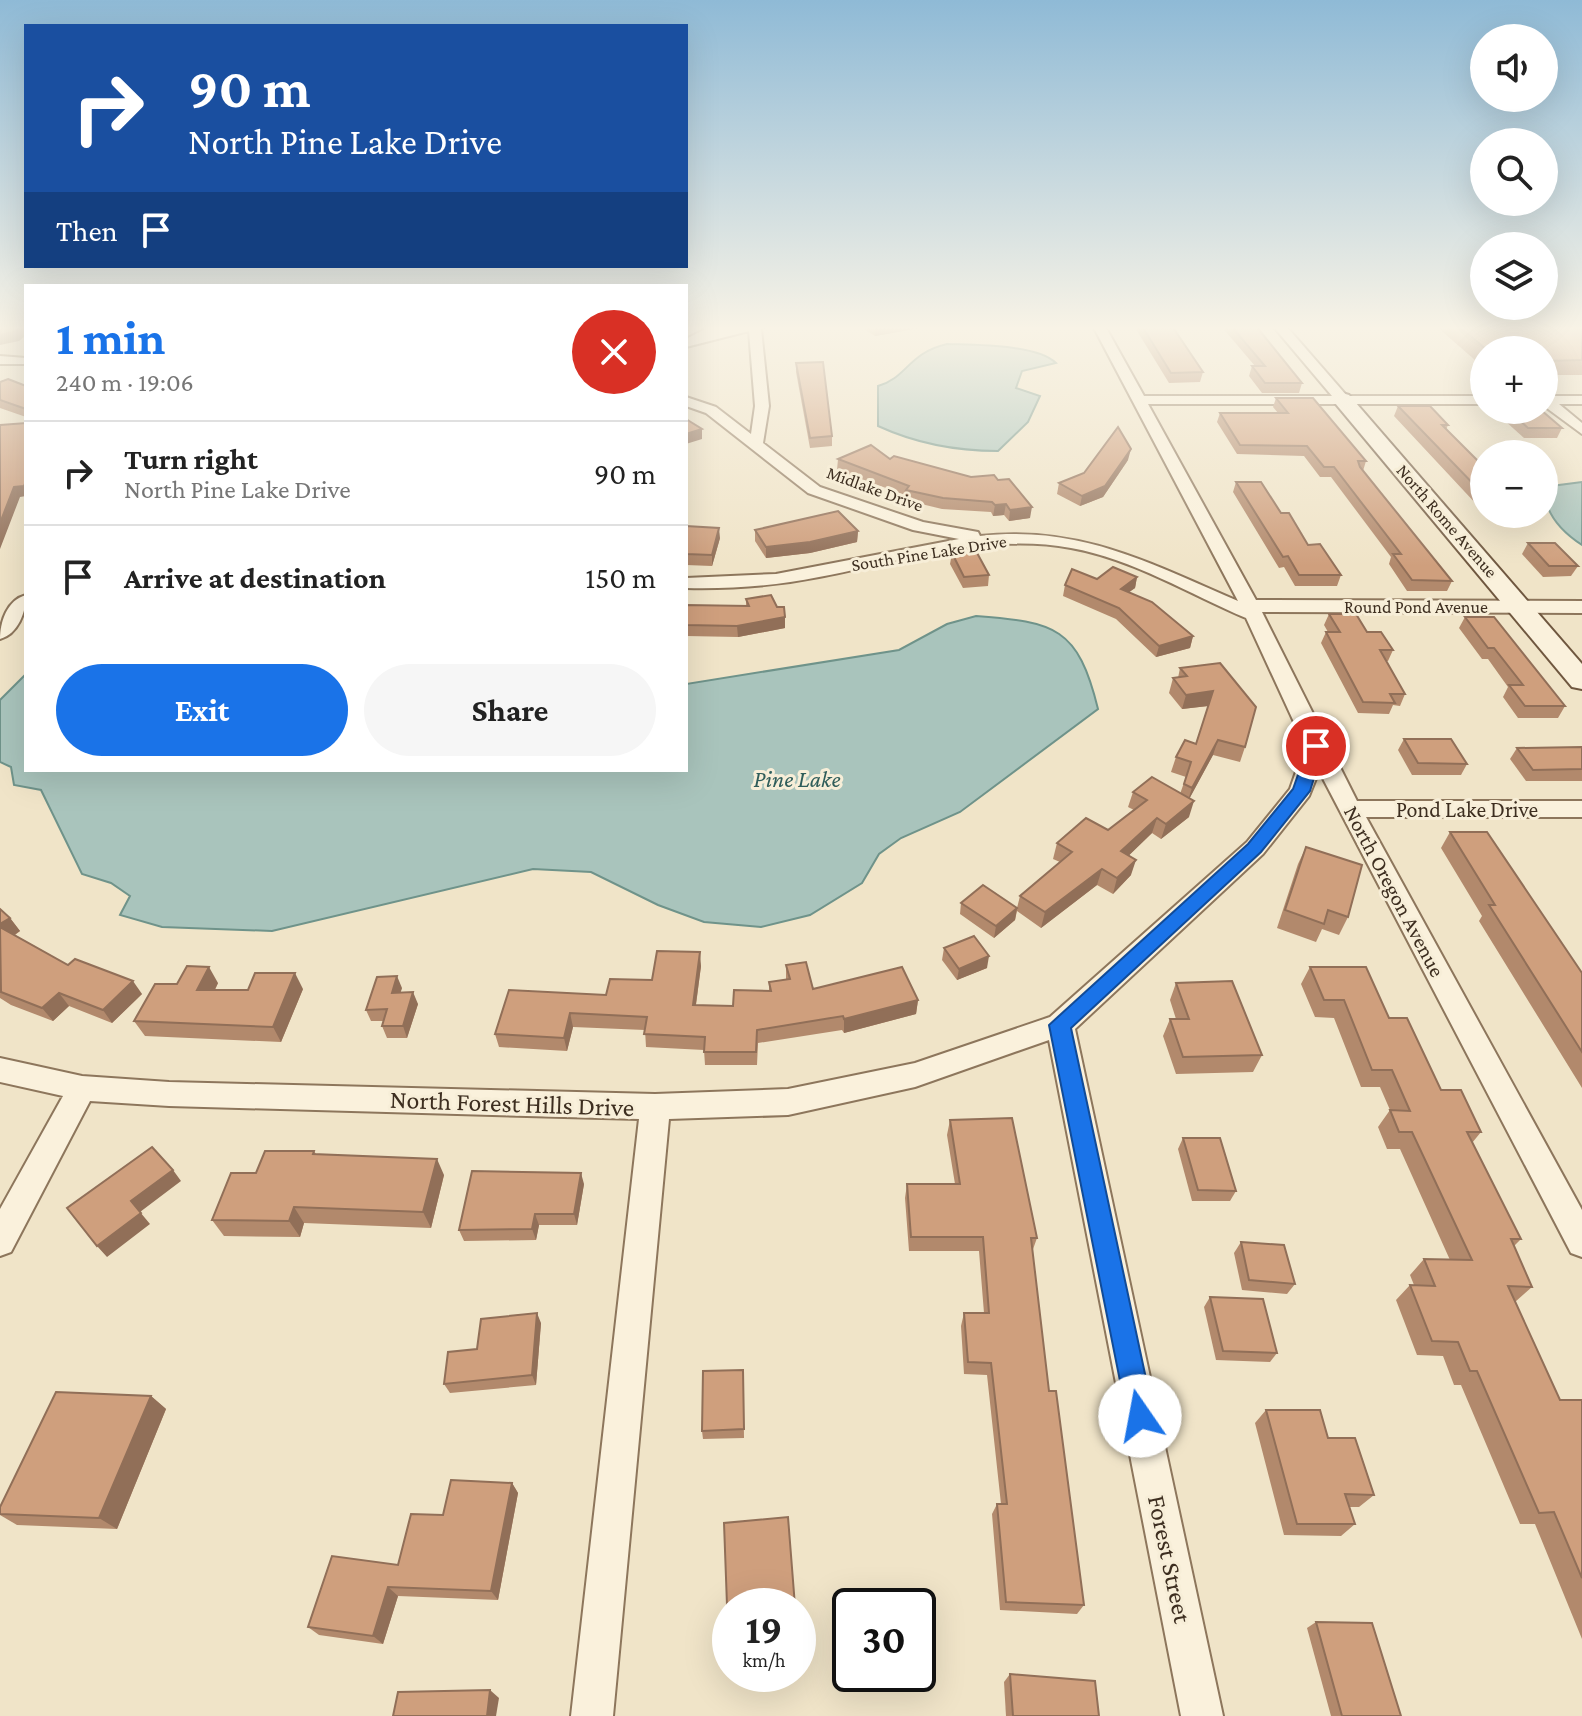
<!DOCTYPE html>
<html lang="en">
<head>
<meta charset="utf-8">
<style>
  body { margin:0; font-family:"Crimson Pro",serif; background:#f6f6f6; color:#222; height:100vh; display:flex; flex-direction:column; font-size:30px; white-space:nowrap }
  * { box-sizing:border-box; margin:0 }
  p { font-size:26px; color:#767676 }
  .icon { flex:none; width:44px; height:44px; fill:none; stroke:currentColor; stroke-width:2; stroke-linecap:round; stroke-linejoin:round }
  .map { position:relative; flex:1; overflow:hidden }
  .details { position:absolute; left:24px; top:284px; width:664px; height:488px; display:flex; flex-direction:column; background:#fff; border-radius:0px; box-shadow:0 8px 32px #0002 }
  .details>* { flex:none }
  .top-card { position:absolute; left:24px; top:24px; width:664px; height:244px; border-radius:0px; box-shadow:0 8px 32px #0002; background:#1a4fa0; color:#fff; overflow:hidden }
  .fabs { position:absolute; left:1470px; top:24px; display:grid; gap:16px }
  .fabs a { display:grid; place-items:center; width:88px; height:88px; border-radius:50%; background:#fff; box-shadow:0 8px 32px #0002; font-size:40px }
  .speed { position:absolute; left:712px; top:1588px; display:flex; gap:16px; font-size:40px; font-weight:700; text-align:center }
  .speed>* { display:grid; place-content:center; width:104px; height:104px; border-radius:50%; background:#fff; box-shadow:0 8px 32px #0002; line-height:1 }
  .speed small { font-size:20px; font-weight:400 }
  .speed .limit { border:4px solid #111; border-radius:12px; background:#fff; color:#111 }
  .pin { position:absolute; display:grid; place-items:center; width:68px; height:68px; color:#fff; margin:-34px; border:4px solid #fff; border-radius:50%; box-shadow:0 2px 8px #0007 }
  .me { position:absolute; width:88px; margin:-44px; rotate:348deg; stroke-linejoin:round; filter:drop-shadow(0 0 6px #0008) }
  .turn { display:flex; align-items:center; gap:28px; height:168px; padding:0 32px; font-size:36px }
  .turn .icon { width:104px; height:104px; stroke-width:2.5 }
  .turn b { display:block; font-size:56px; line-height:68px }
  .then { display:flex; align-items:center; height:76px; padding:0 32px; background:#0003; gap:16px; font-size:30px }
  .round { display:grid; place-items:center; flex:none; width:84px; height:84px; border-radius:42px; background:#f6f6f6 }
  .overview { display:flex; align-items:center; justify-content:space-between; height:136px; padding:0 32px }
  h1 { font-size:48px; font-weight:700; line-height:60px; color:#1a73e8 }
  .primary-button { display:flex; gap:16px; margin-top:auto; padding:16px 32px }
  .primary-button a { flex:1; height:92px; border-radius:48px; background:#1a73e8; color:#fff; font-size:32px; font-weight:700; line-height:92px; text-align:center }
  .primary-button a+a { background:#f6f6f6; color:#222 }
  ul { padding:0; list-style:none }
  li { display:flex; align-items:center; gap:24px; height:104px; padding:0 32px; border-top:2px solid #e0e0e0 }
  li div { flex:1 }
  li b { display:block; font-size:30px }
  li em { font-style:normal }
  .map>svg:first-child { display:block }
  .water { fill:#a9c4bc; stroke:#6f938a; stroke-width:2 }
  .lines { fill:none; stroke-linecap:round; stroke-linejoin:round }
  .street-casing { stroke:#8d765c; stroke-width:4 }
  .secondary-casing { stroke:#6f573f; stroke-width:4 }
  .street { fill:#faf1dc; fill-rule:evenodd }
  .secondary { fill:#faf1dc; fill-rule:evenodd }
  .wall { fill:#b2896c }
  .shaded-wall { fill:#916f58 }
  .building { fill:#cf9f7d; stroke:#916f58; stroke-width:2 }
  .route { fill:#1a73e8; stroke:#114b97; stroke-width:2 }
  .labels { text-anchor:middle; stroke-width:6; stroke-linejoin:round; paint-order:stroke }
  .far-street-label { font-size:18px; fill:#3d2e20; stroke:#f7eed8 }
  .street-label { font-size:22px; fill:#3d2e20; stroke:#f7eed8 }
  .water-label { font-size:24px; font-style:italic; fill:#2f5d5a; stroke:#f7eed8 }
  .near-street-label { font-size:26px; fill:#3d2e20; stroke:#f7eed8 }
</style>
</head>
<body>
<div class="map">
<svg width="1582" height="1716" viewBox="0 0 1582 1716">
  <rect width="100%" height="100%" fill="#f0e4c8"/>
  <g class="water">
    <path d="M947,344C974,345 1037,344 1056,363L1022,371L1016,388L1040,396L1028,422L998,451C957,451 915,443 878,426V386C907,378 908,353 947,344Z"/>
    <path d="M1582,482V545C1562,532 1544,513 1544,487Z"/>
    <path d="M976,616C1055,622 1078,627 1098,709L960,812L901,838L879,854L862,883L810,915L761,927L704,922L658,905L591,872L533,869L272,931L162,927L120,915L130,896L111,883L82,874L41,790L14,785L11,767L0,762V700L26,674V770H686V684L899,650L947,624Z"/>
  </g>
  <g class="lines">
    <defs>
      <g id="street">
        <path d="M711,326H765L761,329L769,406L763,443L820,487L923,522L978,532L980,536C1080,525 1149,563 1238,601L1093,326H1105L1144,396H1332L1273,326H1286L1347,396H1484V404H1148L1256,600L1582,601V613L1262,612L1357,801H1582V817H1366L1582,1210V1257L1571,1253L1319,771L1309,796L1263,854L1075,1029L1223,1716H1181L1049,1040L915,1087L788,1115L669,1119L613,1716H571L639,1119L169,1106L90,1101L11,1252L0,1256V1209L63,1096L0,1082V1058L82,1076L169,1082L655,1094L788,1089L915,1063L1050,1017L1247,842L1290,789L1305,746L1246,618C1189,594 1133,559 1071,548C987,532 901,562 819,577C774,586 731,589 686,588V578L776,574L959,539L913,530L808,493L706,413L686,406V397L716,407L751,434L755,406L749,331L686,347V339Z"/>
        <path d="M0,356L26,358V364H0Z"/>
        <path d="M1544,396H1582V404H1559L1582,423V434L1544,406Z"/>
        <path d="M26,595C26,612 18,634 0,639C0,622 7,600 26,595Z"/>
      </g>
      <path id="secondary" d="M1342,393L1349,395L1582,664V689L1572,687L1335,403V395Z"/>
    </defs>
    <use href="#street" class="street-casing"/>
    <use href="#secondary" class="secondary-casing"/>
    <use href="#street" class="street"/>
    <use href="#secondary" class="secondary"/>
  </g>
  <g class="wall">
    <path d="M859,326H931L875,336Z"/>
    <path d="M1134,326H1172L1203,372L1200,382L1169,383Z"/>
    <path d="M1221,326H1256L1302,383L1299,393H1262L1249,376L1252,366H1255Z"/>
    <path d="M1436,326H1582V375H1551L1547,385H1544V350H1484V368Z"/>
    <path d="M796,363L832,436V446L810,448L796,372Z"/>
    <path d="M0,382L26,386V417L0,408Z"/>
    <path d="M1276,398L1366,461L1363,471L1452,581L1447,591H1407L1389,564L1391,557L1331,477H1320L1304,456L1237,454L1217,422L1220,413H1278L1273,407Z"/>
    <path d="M1398,406L1448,425L1446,430L1484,467V506H1478L1394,416Z"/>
    <path d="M1508,410L1562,428L1557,438H1524L1504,420Z"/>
    <path d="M838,459L971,477L1030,518L1009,521L1004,515L993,516L991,512L942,509L905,500V495L837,470Z"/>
    <path d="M1128,460L1103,497L1080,506L1057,494L1059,483Z"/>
    <path d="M1236,482L1281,513L1308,545L1341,575L1337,586H1295L1284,567L1279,568L1233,492Z"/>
    <path d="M686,526L720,538L712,566L686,565Z"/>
    <path d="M755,530L858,531L857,542L810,553L766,558L755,541Z"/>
    <path d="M1528,543L1578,566L1571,576L1543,577L1522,554Z"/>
    <path d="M952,553L989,575L988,586L963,588L950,564Z"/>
    <path d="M1137,577L1135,588L1129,592L1193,636L1190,648L1156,657L1116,619L1063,596L1065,585L1097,579Z"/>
    <path d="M746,599L785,628L738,637L686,636V605L746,606Z"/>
    <path d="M1329,614L1367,632L1393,650L1388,661H1386L1405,694L1400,706L1393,705L1389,714L1358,713L1321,643L1326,632H1328L1324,625Z"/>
    <path d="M1465,617L1565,706L1558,718H1518L1503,697L1508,687L1488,659H1482L1459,628Z"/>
    <path d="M1180,668L1245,747L1240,762L1213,755L1189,799V817L1161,839L1152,833L1128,856L1131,875L1113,894L1097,885L1041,928L1017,911L1015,920L994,938L960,914L961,903L1017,908L1020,896L1060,862L1053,859L1057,843L1108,830L1134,810L1128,807L1133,792L1180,794L1186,777L1171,772L1176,757L1196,744L1208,706L1182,709L1169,693L1173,678H1178Z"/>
    <path d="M1404,739L1467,764L1461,775H1412L1398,750Z"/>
    <path d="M1582,747V781H1526L1510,759L1517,748Z"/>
    <path d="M1450,832L1582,973V1088L1479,921L1482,916L1441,848Z"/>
    <path d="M1306,847L1348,917L1339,935L1322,929L1316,942L1277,928L1298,864Z"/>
    <path d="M0,909L10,918L20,931L15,935L68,965L142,994L112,1023L69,1006L53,1021L11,1005L0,998Z"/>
    <path d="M944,948L987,968L957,980L942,960Z"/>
    <path d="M786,965L813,989L918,1000L916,1014L844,1033L842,1030L758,1043L757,1065H705L704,1050L646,1047L645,1030L573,1027L567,1051L499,1047L495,1034L606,995L701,966L696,1005L733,1006L769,991V982L786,980Z"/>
    <path d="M1310,967L1389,1018L1441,1090L1481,1132L1472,1143L1521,1239L1514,1246L1532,1287L1515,1302L1560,1400H1582V1639L1535,1524H1520L1461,1385H1454L1443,1356L1417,1355L1396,1300L1410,1285H1414L1410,1275L1424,1259L1450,1260L1400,1149H1387L1378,1127L1390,1110L1380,1087H1361L1334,1018L1315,1017L1301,984Z"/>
    <path d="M218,983L215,990L303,989L281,1042L145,1036L134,1021L177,984Z"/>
    <path d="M1176,983L1262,1055L1253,1072L1176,1074L1163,1036L1170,1019H1176L1170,1000Z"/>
    <path d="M402,988L400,992L418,1004L407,1038H387L382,1026L383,1021H371L366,1010Z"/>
    <path d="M950,1120L1037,1238L1032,1252L1049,1391L1084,1605L1077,1614L1000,1610L992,1514L997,1504H1001L987,1375L964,1374L961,1326L964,1313H984L979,1251H909L905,1198L907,1184H955L947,1135Z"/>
    <path d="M1183,1138L1236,1191L1230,1201H1192L1178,1149Z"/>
    <path d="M314,1151L316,1154L444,1175L431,1228L304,1223L300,1237L224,1236L212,1220L256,1173Z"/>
    <path d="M584,1184L577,1225H539L536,1240L464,1241L459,1230Z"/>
    <path d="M1241,1242L1295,1284L1287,1294L1242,1290L1234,1253Z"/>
    <path d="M1210,1297L1277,1353L1270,1362L1216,1360L1204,1307Z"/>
    <path d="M541,1323L536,1385L450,1393L444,1384L477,1349Z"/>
    <path d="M743,1370L744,1438L703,1439L702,1431Z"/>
    <path d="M151,1396L166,1409L117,1529L17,1525L0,1515V1507Z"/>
    <path d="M1266,1410L1328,1438L1374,1495L1359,1507H1349L1355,1524L1341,1536L1284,1535L1255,1423Z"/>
    <path d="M512,1483L518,1493L498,1600L398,1596L383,1644L319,1635L308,1627L398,1565L443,1515Z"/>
    <path d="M1316,1622L1401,1716H1331L1307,1628Z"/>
    <path d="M1010,1674L1099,1716H1006L1004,1682Z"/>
  </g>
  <g class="shaded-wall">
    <path d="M22,326H26V335L19,341L0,345V335Z"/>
    <path d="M881,326H931L875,336L876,327Z"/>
    <path d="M702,429V439L686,444V434Z"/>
    <path d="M1131,449L1128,460L1103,497L1080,506L1082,496Z"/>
    <path d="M26,481V496L20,497L0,549V523L14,487Z"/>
    <path d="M1006,504L1004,515L993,516L995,505Z"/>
    <path d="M1032,507L1030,518L1009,521L1010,510Z"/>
    <path d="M719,528L720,538L712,566V555Z"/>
    <path d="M858,531L857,542L810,553L766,558V547Z"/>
    <path d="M1137,577L1135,588L1118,600L1121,589Z"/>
    <path d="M785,617V628L738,637L737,626Z"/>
    <path d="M1193,636L1190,648L1156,657L1159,646Z"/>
    <path d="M1213,691L1208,706L1182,709L1186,695Z"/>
    <path d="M1218,740L1213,755L1187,803L1192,788Z"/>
    <path d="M1194,801L1189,817L1161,839L1166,824Z"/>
    <path d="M1157,818L1152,833L1117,867L1121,851Z"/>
    <path d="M1136,860L1131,875L1113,894L1117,878Z"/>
    <path d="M1102,869L1097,885L1041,928L1045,912Z"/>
    <path d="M1017,908L1015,920L994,938L996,926Z"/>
    <path d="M10,918L20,931L8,939L0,928V924Z"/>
    <path d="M700,952L701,966L694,1018L693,1005Z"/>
    <path d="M989,956L987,968L957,980L959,969Z"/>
    <path d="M209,967L218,983L207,1005L197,990Z"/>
    <path d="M295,973L303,989L281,1042L273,1027Z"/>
    <path d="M397,976L402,988L397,1004L392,993Z"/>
    <path d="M133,981L142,994L112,1023L103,1010Z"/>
    <path d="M413,992L418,1004L407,1038L403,1026Z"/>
    <path d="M59,993L69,1006L53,1021L42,1008Z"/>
    <path d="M918,1000L916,1014L844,1033V1019Z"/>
    <path d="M570,1013L573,1027L567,1051L564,1038Z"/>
    <path d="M437,1159L444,1175L431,1228L423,1212Z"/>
    <path d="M173,1170L181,1181L140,1212L150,1224L107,1257L97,1246L131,1201Z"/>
    <path d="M581,1173L584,1184L577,1225L574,1214Z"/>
    <path d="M294,1207L304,1223L300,1237L289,1221Z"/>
    <path d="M535,1214L539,1225L536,1240L532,1229Z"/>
    <path d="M537,1313L541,1323L536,1385L532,1375Z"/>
    <path d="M151,1396L166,1409L117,1529L99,1518Z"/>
    <path d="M512,1483L518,1493L498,1600L491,1591Z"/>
    <path d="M388,1587L398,1596L383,1644L373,1636Z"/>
    <path d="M490,1690L499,1698L496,1716H487Z"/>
  </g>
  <g class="building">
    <path d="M0,326H22L14,332L0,335Z"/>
    <path d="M1142,326H1172L1203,372L1171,373Z"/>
    <path d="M1231,326H1256L1302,383H1265L1252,366H1265Z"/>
    <path d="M1459,326H1582V360L1544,361V350H1487Z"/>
    <path d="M823,362L832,436L810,438L796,363Z"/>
    <path d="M1544,362L1554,370H1544Z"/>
    <path d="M8,379L26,386V409L0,400V382Z"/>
    <path d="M1276,398H1313L1366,461H1358L1360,467L1452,581L1412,580L1393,554H1401L1334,467H1324L1307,446L1240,445L1220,413H1288Z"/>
    <path d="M1398,406H1430L1448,425H1442L1484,467V495Z"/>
    <path d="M1508,410H1541L1562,428H1528Z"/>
    <path d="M686,419L702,429L686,434Z"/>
    <path d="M26,423V481L24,486L14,487L0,523V425Z"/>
    <path d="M1118,427L1131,449L1105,486L1082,496L1059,483L1084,473Z"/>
    <path d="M871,445L890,459L894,456L971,477L994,475L998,480L1009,479L1032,507L1010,510L1006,504L995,505L992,502L943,498L906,490L909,486L838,459Z"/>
    <path d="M1236,482H1261L1281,513H1289L1308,545L1320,544L1341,575H1299L1288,556L1283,557Z"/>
    <path d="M838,511L858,531L810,542L766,547L755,530Z"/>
    <path d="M686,526L719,528L712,555L686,554Z"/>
    <path d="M1528,543H1555L1578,566H1549Z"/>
    <path d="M976,551L989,575L964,577L952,553Z"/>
    <path d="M1113,567L1137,577L1121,589L1152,602L1193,636L1159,646L1119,608L1065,585L1072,569L1097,579Z"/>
    <path d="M771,595L777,607H784L785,617L737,626L686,625V605L749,606L746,599Z"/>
    <path d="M1329,614H1356L1367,632H1381L1393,650H1380L1405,694H1390L1395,703L1363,702L1326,632H1340Z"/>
    <path d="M1465,617H1494L1565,706H1525L1509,685H1523L1494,648H1488Z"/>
    <path d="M1220,663L1256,707L1245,747L1218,740L1192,788L1184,784L1191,762L1176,757L1185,740L1196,744L1213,691L1186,695L1173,678L1187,676L1180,668Z"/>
    <path d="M1404,739H1451L1467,764L1418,763Z"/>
    <path d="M1582,747V769L1533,770L1517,748Z"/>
    <path d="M1152,777L1194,801L1166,824L1157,818L1121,851L1136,860L1117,878L1102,869L1045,912L1020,896L1072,852L1057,843L1086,818L1108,830L1147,800L1133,792Z"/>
    <path d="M1450,832H1487L1582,973V1052L1489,905H1495Z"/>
    <path d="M1306,847L1362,865L1348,917L1328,910L1324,924L1285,910Z"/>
    <path d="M983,885L1017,908L996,926L961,903Z"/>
    <path d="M0,909L10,918L0,924Z"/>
    <path d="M0,927L68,965L75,959L133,981L103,1010L59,993L42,1008L1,992Z"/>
    <path d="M974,936L989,956L959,969L944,948Z"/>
    <path d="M657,951L700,952L693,1005L733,1006L734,990L771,991L769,982L790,979L786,965L806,962L813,989L902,967L918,1000L844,1019L843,1016L757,1030L756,1052H704L705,1037L644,1034L647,1017L570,1013L564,1038L495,1034L509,990L606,995L610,979L652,980Z"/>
    <path d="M187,966L209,967L197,990H248L255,973H295L273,1027L134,1021L155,984H177Z"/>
    <path d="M1310,967H1366L1389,1018H1407L1441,1090H1461L1481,1132H1467L1521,1239H1511L1532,1287L1508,1286L1560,1400H1582V1578L1554,1512L1539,1513L1477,1371H1470L1458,1342L1432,1341L1410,1285L1435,1286L1424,1259L1472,1260L1412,1132H1399L1390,1110L1410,1111L1392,1070H1372L1344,1000H1324Z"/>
    <path d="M397,976L392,993L413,992L403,1026H382L387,1009L366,1010L377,977Z"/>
    <path d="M1232,981L1262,1055L1183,1057L1170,1019H1189L1176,983Z"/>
    <path d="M1012,1118L1037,1238H1031L1049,1391H1056L1084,1605L1006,1602L997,1504H1007L991,1363L968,1362L964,1313H989L983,1237H911L907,1184H960L950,1120Z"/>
    <path d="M1183,1138H1220L1236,1191L1198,1190Z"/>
    <path d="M152,1147L173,1170L131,1201L141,1213L97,1246L67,1208Z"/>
    <path d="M265,1151H314L313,1154L437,1159L423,1212L294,1207L289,1221L212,1220L231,1173H256Z"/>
    <path d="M472,1171L581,1173L574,1214H535L532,1229L459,1230Z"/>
    <path d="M1241,1242L1284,1245L1295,1284L1249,1280Z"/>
    <path d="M1210,1297L1263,1299L1277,1353L1223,1351Z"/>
    <path d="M537,1313L532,1375L444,1384L448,1352L477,1349L481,1319Z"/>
    <path d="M743,1370L744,1429L702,1431L703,1371Z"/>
    <path d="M56,1392L151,1396L99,1518L0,1514V1507Z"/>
    <path d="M1266,1410H1320L1328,1438H1355L1374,1495L1345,1494L1355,1524H1297Z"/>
    <path d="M451,1480L512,1483L491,1591L388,1587L373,1636L308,1627L332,1556L398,1565L411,1514L443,1515Z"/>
    <path d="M788,1517L795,1606H730V1660H729L724,1523Z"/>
    <path d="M1316,1622L1372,1623L1401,1716H1342Z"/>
    <path d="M1010,1674L1095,1681L1099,1716H1013Z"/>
    <path d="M490,1690L487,1716H393L398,1692Z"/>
  </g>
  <linearGradient id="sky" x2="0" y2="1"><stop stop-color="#8fbad6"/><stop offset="0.58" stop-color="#f8f3e6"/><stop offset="1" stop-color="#f8f3e6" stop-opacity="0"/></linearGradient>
  <rect width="1582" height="566" fill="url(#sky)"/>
  <path class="route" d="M1316,740L1324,746L1310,791L1261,852L1071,1028L1154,1416L1150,1425L1140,1429L1131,1425L1127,1416L1049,1025L1248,844L1293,789L1308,746Z"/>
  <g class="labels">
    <g class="far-street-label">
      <text transform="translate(875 489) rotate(20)" y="6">Midlake Drive</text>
      <text transform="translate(1447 521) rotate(49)" y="6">North Rome Avenue</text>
      <text transform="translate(929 553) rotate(-9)" y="6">South Pine Lake Drive</text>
      <text x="1416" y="613">Round Pond Avenue</text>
    </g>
    <g class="street-label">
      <text x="1467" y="817">Pond Lake Drive</text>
      <text transform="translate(1395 891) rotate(62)" y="8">North Oregon Avenue</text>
    </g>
    <g class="water-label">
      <text x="797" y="787">Pine Lake</text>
    </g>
    <g class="near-street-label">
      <text transform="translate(512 1103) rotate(2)" y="9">North Forest Hills Drive</text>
      <text transform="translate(1170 1559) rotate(78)" y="9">Forest Street</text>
    </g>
  </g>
</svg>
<div class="fabs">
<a><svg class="icon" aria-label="sound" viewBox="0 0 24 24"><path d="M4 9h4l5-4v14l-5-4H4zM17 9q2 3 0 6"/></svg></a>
<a><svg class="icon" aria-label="search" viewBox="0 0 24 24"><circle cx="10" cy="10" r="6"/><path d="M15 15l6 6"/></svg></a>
<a><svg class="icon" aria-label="layers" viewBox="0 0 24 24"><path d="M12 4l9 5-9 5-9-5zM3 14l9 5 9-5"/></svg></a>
<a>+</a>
<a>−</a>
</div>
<div class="speed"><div>19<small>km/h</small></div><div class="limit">30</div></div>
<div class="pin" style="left:1316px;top:746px;background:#d93025"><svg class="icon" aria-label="arrive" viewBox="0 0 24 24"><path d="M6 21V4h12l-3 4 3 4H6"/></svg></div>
<svg class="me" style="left:1140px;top:1416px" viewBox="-20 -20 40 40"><circle r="19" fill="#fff"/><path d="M0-13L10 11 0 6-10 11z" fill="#1a73e8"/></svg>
<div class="top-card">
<div class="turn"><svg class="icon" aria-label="right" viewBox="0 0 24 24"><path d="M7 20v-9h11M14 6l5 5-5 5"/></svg><div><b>90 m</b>North Pine Lake Drive</div></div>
<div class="then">Then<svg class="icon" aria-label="arrive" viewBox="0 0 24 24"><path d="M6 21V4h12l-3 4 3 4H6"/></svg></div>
</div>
<section class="details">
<div class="overview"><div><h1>1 min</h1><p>240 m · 19:06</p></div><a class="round" style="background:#d93025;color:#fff"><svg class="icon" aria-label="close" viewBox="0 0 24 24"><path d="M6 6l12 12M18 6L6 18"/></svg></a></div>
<ul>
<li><svg class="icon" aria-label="right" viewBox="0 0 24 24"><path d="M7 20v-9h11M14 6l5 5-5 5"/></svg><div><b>Turn right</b><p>North Pine Lake Drive</p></div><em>90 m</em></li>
<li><svg class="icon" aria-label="arrive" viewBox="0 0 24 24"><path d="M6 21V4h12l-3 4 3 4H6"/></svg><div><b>Arrive at destination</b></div><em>150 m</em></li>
</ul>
<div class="primary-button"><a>Exit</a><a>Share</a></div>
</section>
</div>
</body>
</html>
